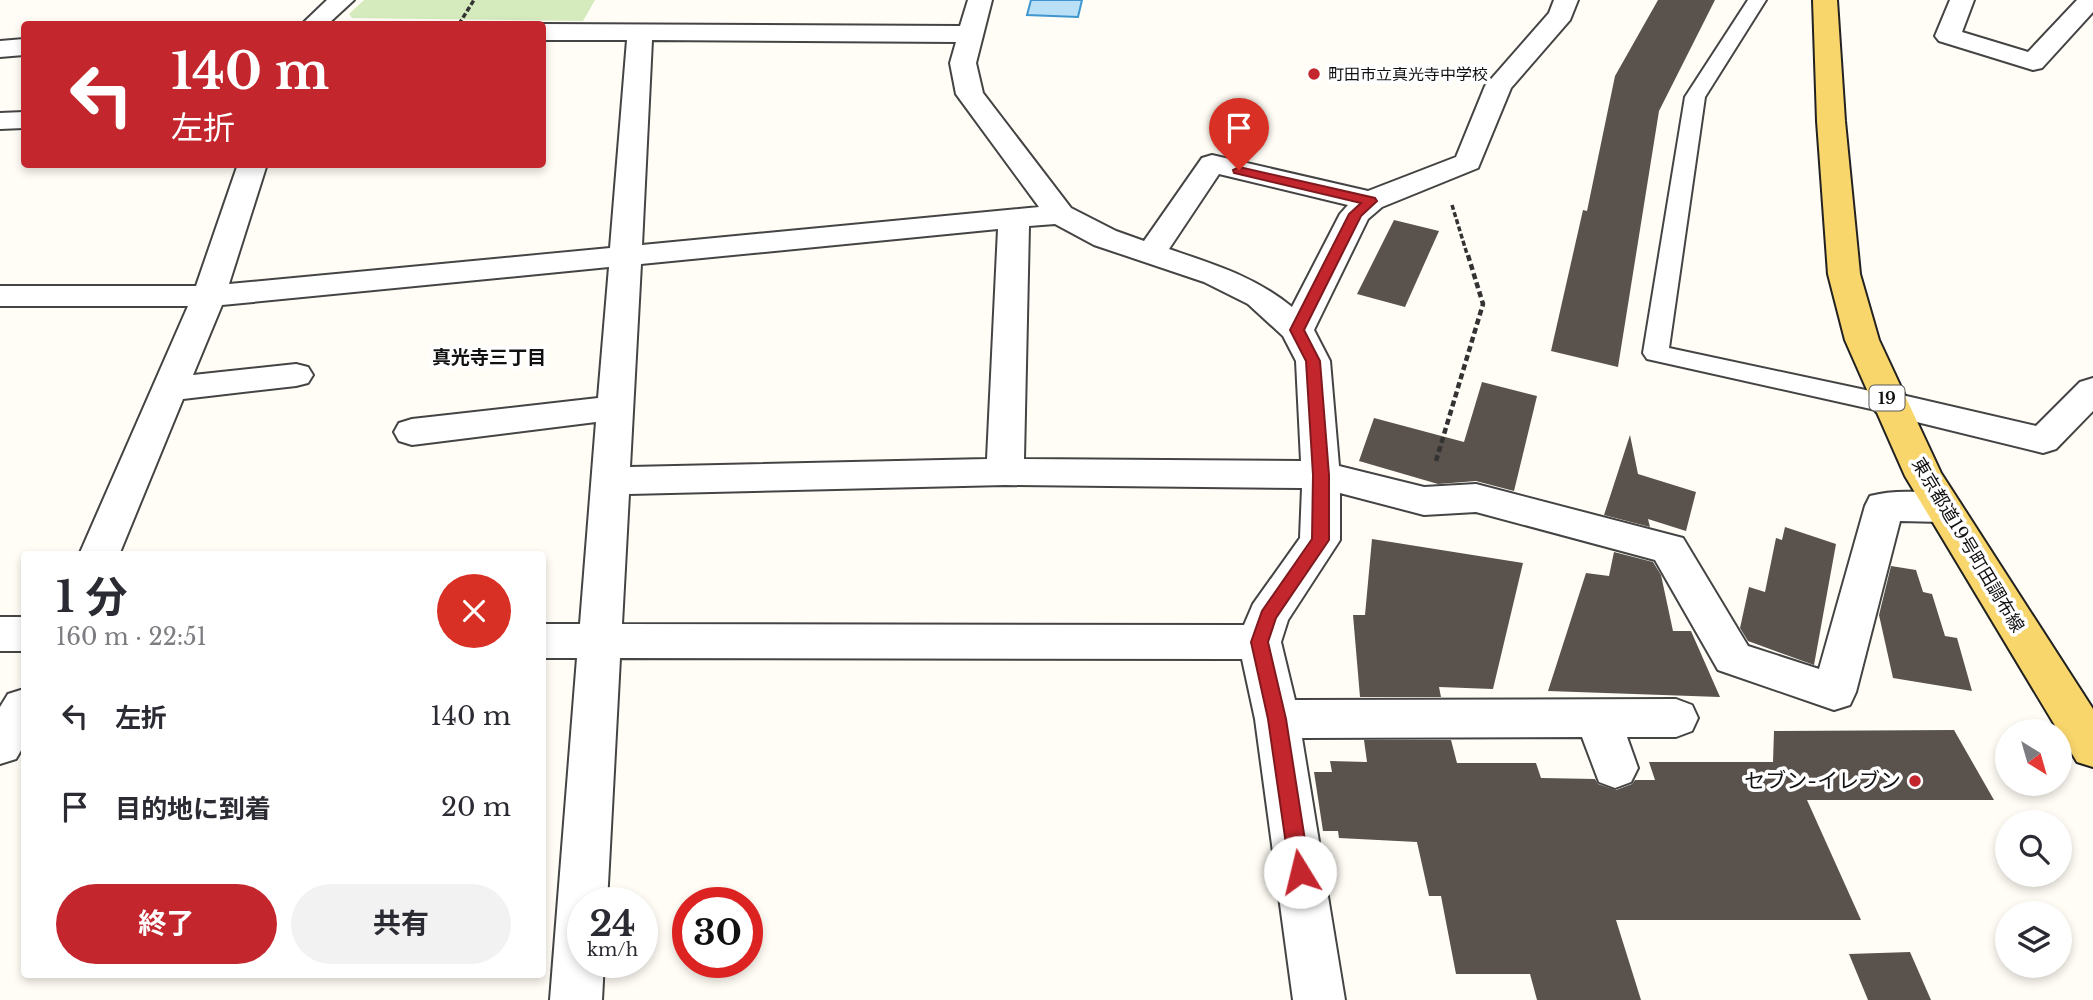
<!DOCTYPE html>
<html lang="ja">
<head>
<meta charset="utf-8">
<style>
  body { margin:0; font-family:"Libre Baskerville","Noto Sans JP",serif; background:#f2f2f3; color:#2b2b33; height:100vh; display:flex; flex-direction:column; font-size:26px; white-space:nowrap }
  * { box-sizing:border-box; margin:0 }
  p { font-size:23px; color:#7c7c81 }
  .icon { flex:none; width:38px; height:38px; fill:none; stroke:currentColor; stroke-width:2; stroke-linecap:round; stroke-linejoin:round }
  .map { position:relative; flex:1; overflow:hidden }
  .side { position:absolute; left:21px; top:551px; width:525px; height:427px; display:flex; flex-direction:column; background:#fff; border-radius:7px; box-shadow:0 4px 10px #0003 }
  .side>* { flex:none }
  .banner { position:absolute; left:21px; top:21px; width:525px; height:147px; border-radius:7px; box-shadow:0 4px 10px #0003; background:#c4262e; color:#fff; overflow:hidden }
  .needle { width:46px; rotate:143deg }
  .fabs { position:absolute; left:1995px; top:719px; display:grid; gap:14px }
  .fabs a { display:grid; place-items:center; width:77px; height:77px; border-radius:50%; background:#fff; box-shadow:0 4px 10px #0003; font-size:35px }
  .speed { position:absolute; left:567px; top:887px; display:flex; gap:14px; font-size:35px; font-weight:700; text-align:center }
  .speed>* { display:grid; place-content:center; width:91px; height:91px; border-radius:50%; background:#fff; box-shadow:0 4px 10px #0003; line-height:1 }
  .speed small { font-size:18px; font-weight:400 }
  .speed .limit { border:10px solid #d22; background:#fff; color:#111 }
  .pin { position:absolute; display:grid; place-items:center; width:60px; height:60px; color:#fff; margin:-72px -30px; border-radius:50% 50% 50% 0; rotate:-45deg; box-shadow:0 0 7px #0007 }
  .pin .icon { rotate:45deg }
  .me { position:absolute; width:77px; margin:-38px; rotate:351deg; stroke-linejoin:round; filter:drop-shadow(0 0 5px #0008) }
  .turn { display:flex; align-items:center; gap:24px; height:147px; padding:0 35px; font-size:32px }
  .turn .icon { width:91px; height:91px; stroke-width:2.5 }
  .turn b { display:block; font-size:49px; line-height:60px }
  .round { display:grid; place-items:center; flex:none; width:74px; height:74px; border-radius:37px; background:#f2f2f3 }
  .summary { display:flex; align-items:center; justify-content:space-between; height:119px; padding:0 35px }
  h1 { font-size:42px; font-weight:700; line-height:52px }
  .cta { display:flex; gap:14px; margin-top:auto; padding:14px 35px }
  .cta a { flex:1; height:80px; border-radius:42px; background:#c4262e; color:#fff; font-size:28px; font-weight:700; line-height:80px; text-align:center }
  .cta a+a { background:#f2f2f3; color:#2b2b33 }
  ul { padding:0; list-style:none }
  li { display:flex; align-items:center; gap:21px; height:91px; padding:0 35px }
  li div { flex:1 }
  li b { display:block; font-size:26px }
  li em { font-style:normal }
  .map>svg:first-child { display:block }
  .green { fill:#d5ebbd }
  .water { fill:#b9e0f7; stroke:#3f96cf; stroke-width:2 }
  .building { fill:#5a524d }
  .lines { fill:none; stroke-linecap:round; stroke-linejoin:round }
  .service-casing { stroke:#444; stroke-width:4 }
  .minor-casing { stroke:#444; stroke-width:4 }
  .primary-casing { stroke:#222; stroke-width:4 }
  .path-far1 { stroke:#333; stroke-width:3.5; stroke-dasharray:5 2.5; stroke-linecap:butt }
  .path { stroke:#333; stroke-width:4.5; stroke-dasharray:6 3.5; stroke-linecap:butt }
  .service { fill:#fff; fill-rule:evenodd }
  .minor { fill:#fff; fill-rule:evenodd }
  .primary { fill:#f9d66b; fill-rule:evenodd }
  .route { fill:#c4262e; stroke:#7f191e; stroke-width:2 }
  .poi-dot { fill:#c4262e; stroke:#fff; stroke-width:2.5 }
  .labels { text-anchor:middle; stroke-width:7; stroke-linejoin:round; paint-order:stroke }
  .far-poi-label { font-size:16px; fill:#111; stroke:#fff; text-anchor:start }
  .shield { fill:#fff; stroke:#585858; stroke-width:2 }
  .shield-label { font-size:16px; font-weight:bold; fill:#111 }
  .street-label { font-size:18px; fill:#111; stroke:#fff }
  .neighbourhood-label { font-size:19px; font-weight:bold; fill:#111; stroke:#fff }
  .near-poi-label { font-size:21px; fill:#111; stroke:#fff; text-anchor:end }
</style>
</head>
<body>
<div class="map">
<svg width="2093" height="1000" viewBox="0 0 2093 1000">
  <rect width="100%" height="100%" fill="#fffdf5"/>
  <path class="green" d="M364,0H595L583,21L352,18L349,14Z"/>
  <path class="water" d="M1031,0H1082L1078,17L1027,15Z"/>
  <g class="building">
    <path d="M1658,0H1715L1659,111L1618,367L1551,351L1583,210L1587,211L1615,76Z"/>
    <path d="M1394,220L1439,231L1405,307L1357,294Z"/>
    <path d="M1482,382L1537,396L1514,491L1476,481L1438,484L1359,461L1374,418L1464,442Z"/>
    <path d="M1630,435L1638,474L1696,492L1686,531L1648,519L1650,527L1604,515Z"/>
    <path d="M1785,527L1836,544L1814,665L1748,641L1740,628L1749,587L1765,592L1776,538L1782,540Z"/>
    <path d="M1372,539L1523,563L1493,689L1439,687L1441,697H1360L1353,615H1365Z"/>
    <path d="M1614,552L1653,562L1661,575L1673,631H1691L1720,697L1548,691L1586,573L1609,576Z"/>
    <path d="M1891,566L1916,570L1923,592L1932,594L1945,636L1957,638L1972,691L1893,678L1879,615Z"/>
    <path d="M1954,730L1994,800H1807L1861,920H1616L1641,1000H1537L1530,974H1456L1441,896H1429L1417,842L1339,838L1338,831H1323L1314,772H1332L1330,761L1367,762L1364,740H1451L1457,763H1536L1541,778L1595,779L1598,784L1616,790L1632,784L1635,780H1655L1649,762H1773L1774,731Z"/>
    <path d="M1910,952L1931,1000H1868L1849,954Z"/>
  </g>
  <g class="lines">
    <defs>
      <path id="service" d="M1748,0H1766L1705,97L1669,348L1889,395L1898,398L1902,404L1898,410L1889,413L1656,361L1647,359L1643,353L1685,97Z"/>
      <g id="minor">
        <path d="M327,0H354L328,24H302Z"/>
        <path d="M968,0H992L976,63L983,93L1071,208L1116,231L1144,241L1202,158L1212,155L1368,191L1456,157L1485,86L1549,13L1554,0H1578L1570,20L1511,88L1478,168L1382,207L1368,219L1314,330L1330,361L1339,466L1424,487L1476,484L1683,538L1748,646L1819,669L1865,506L1870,496C1895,489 1931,491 1956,498L1961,508L1956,518L1942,522L1900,521L1856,692L1850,705L1834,710L1718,670L1655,560L1476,512L1424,515L1340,493V540L1288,620L1281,642L1295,700L1676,699L1692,705L1698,718L1692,731L1676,737H1627L1638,768L1631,782L1615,788L1599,782L1582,737L1302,738L1345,1000H1293L1255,719L1242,659L620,658L607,903H583V962H604L602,1000H550L577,658H542V624H580L596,422L412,445L399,441L394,432L399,423L412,419L598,398L609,267L222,305L193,375L296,364L308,367L313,375L308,383L296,386L183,399L119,555H79L188,306H0V286H196L238,164H267L229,284L610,248L627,40H542V24L960,26ZM652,40L956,42L950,63L956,94L1039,207L642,245ZM1219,174L1348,205L1340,214L1292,307C1256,277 1213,264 1169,249ZM1055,224L1094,245L1204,282L1248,304L1283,336L1296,361L1301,461L1024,459L1029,226ZM998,229L987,459L630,467L641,264ZM1005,485L1302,488L1300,538L1253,604L1244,625L622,624L629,494Z"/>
        <path d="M1950,0H1974L1962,32L2028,52L2077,0H2093V12L2042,68L2033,70L1939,41L1935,36Z"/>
        <path d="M24,39V55L0,57V41Z"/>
        <path d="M24,112V128L0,129V113Z"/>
        <path d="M2093,378V411L2056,449L2043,453L1876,412L1871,404L1876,396L1889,392L2036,426L2080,382Z"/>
        <rect x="0" y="617" width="24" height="34"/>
        <path d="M24,689V745L16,759L0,764V707L8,694Z"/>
      </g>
      <path id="primary" d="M1813,0H1837L1845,121L1860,274L1879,340L1941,473L2093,709V767L2077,762L1905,476L1845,340L1828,274L1817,121Z"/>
    </defs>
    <use href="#service" class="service-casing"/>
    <use href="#minor" class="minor-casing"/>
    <use href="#primary" class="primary-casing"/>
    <g class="path-far1">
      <path d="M459,24L474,0"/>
      <path d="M1452,205L1467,254"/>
    </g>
    <path class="path" d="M1436,461L1483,304L1467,252"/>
    <use href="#service" class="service"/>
    <use href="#minor" class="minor"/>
    <use href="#primary" class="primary"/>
  </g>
  <path class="route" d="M1239,167L1375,198L1377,201L1361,216L1304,330L1320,361L1329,475V540L1276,618L1268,642L1286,719L1310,872L1307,879L1300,882L1293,879L1290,872L1268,719L1251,642L1262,611L1312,539L1313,475L1306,361L1290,330L1349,214L1361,203L1234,173L1233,170Z"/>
  <g class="poi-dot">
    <circle cx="1314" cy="74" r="7"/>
    <circle cx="1915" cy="781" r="7"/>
  </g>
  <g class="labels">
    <g class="far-poi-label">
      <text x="1328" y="80">町田市立真光寺中学校</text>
    </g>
    <rect class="shield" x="1869.5" y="385.5" width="35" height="25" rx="5"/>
    <g class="shield-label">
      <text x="1887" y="404">19</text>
    </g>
    <g class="street-label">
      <text transform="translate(1968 545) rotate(59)" y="6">東京都道19号町田調布線</text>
    </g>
    <g class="neighbourhood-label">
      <text x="489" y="364">真光寺三丁目</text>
    </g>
    <g class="near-poi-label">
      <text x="1901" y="788">セブン-イレブン</text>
    </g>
  </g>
</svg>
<div class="fabs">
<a><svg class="needle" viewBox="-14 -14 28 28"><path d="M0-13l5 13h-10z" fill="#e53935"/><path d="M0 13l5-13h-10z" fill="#7c7c81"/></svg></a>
<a><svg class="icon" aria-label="search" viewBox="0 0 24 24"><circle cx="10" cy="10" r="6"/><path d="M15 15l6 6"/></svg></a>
<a><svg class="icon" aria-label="layers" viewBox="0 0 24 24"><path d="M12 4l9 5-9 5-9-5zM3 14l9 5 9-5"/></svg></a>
</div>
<div class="speed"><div>24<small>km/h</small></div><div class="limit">30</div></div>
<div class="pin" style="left:1239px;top:170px;background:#d93025"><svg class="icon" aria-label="arrive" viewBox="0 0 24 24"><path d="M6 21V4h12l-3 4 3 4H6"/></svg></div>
<svg class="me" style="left:1300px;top:872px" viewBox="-20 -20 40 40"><circle r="19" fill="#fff"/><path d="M0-13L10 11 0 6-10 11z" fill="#c4262e"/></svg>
<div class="banner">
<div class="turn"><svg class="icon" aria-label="left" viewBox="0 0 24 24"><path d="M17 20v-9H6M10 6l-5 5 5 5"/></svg><div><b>140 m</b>左折</div></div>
</div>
<section class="side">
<div class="summary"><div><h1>1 分</h1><p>160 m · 22:51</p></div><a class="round" style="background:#d93025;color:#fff"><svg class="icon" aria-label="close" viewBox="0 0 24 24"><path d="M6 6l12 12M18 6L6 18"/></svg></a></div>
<ul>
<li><svg class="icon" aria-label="left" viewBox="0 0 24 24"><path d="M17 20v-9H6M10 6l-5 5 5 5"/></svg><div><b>左折</b></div><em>140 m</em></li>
<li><svg class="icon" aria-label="arrive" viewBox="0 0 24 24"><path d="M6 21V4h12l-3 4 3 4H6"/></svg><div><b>目的地に到着</b></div><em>20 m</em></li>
</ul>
<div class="cta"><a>終了</a><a>共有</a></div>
</section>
</div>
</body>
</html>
